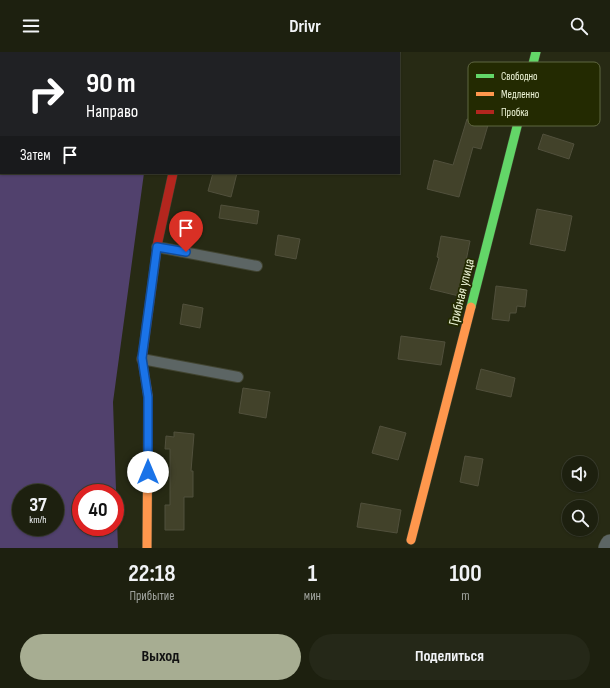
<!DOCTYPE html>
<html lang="ru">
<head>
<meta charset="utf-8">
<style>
  body { margin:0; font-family:"Sofia Sans Condensed",sans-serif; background:#252818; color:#f1f3f6; height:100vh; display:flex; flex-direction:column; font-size:15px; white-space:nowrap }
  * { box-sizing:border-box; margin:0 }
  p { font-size:13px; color:#a0a39e }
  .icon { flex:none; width:22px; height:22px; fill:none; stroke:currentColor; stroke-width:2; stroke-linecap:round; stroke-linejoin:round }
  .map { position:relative; height:496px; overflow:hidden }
  .panel { display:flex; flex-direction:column; background:#1d200f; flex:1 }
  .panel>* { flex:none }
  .banner { position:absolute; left:0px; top:0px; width:400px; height:122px; box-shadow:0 1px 3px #0004,0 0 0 1px #3b3e2f; background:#202124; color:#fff; overflow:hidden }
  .controls { position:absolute; left:562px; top:404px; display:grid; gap:8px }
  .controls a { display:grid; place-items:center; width:36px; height:36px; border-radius:50%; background:#1d200f; box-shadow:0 1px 3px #0004,0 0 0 1px #3b3e2f; font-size:20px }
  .speed { position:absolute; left:12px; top:432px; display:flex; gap:8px; font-size:20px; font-weight:700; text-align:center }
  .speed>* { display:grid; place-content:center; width:52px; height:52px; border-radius:50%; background:#1d200f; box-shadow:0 1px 3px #0004,0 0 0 1px #3b3e2f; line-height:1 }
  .speed small { font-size:10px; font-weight:400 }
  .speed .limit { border:6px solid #d22; background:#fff; color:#111 }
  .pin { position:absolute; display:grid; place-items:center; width:34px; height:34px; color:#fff; margin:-41px -17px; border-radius:50% 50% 50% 0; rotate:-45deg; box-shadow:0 0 4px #0007 }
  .pin .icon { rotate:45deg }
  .me { position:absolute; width:44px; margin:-22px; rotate:0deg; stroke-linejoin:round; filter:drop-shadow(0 0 3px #0008) }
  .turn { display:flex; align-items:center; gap:14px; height:84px; padding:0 20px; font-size:18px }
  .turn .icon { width:52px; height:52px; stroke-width:2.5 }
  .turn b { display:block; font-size:28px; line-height:34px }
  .then { display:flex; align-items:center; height:38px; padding:0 20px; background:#0003; gap:8px; font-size:15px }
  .eta { display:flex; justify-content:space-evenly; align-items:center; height:68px; text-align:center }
  .eta b { font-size:24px; font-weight:700; line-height:28px }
  .button { display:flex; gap:8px; margin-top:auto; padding:8px 20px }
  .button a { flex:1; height:46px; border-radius:24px; background:#a7ad92; color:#111; font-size:16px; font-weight:700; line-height:46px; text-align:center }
  .button a+a { background:#252818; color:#f1f3f6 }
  header { display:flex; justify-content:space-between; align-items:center; height:52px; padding:0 20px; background:#1d200f; font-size:18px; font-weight:700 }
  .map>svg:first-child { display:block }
  .green { fill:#51416d; fill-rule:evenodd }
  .building { fill:#42422a; stroke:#51503c }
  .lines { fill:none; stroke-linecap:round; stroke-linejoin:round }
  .lane-casing { stroke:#414431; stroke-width:12 }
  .street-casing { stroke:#414431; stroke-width:20 }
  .fast-casing { stroke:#414431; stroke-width:10 }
  .slow-casing { stroke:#414431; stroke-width:10 }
  .jam-casing { stroke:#414431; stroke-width:10 }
  .lane { stroke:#5c6564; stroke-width:10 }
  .street { stroke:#5c6564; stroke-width:19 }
  .fast { stroke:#63d668; stroke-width:9 }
  .slow { stroke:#ff974d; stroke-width:9 }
  .jam { stroke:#b3261e; stroke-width:9 }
  .route-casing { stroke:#114b97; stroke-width:10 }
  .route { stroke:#1a73e8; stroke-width:7 }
  .labels { text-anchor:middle; stroke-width:3.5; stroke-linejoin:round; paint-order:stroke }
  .street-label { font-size:14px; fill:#ecf3d6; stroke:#232a01 }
  .key { fill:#232a01; stroke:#5f6641; stroke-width:1 }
  .key-label { font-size:11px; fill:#ecf3d6 }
</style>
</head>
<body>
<header><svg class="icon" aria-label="menu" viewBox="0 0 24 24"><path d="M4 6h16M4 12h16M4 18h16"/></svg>Drivr<svg class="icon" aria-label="search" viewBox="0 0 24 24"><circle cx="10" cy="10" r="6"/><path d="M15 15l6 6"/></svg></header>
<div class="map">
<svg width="610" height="496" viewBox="0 0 610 496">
  <rect width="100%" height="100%" fill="#272a14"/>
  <path class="green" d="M0,0H161V1H1V121H144L113,350L118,496H0ZM21,441H55V475H21ZM81,441H115V475H81Z"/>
  <g class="building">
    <path d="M467,67L488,73L481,97L473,95L459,145L427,137L434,108L453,113Z"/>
    <path d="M543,82L574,92L569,107L538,97Z"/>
    <path d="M213,121H237L231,145L208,139Z"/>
    <path d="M221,153L259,159L257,172L219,166Z"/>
    <path d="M537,157L572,164L565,199L530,192Z"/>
    <path d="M278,183L300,187L296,207L275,203Z"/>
    <path d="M441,184L470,189L464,219H465L459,244L430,237L439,206L437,205Z"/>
    <path d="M496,234L527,238L525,255L517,254L516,261H510L509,269L492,267Z"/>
    <path d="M183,252L203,256L200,276L180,272Z"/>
    <path d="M401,284L445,290L441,313L398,307Z"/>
    <path d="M481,317L515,326L511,345L476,337Z"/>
    <path d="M243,336L270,340L266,366L239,361Z"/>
    <path d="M380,374L406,381L398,408L372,401Z"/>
    <path d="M174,380L194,382L191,419H193V445H184V478H165V453H170V397H165L166,384L174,385Z"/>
    <path d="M465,404L483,407L478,434L460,430Z"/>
    <path d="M361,451L401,458L397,481L357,475Z"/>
  </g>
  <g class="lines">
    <defs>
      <g id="lane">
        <path d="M157,195L257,214"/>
        <path d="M142,307L238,325"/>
      </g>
      <g id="street">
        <path d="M212,1V0"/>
        <path d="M608,496L610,492"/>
      </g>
      <path id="fast" d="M471,255L536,0"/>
      <g id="slow">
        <path d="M147,337L148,345L147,496"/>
        <path d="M411,488L471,255"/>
      </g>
      <path id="jam" d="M147,337L142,307L158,189L173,121"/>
    </defs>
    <use href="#lane" class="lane-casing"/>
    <use href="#street" class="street-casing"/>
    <use href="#fast" class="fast-casing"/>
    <use href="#slow" class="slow-casing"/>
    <use href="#jam" class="jam-casing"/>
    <use href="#lane" class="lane"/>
    <use href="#street" class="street"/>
    <use href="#fast" class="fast"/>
    <use href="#slow" class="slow"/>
    <use href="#jam" class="jam"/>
  </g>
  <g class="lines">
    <defs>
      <path id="route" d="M148,420V345L142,306L157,195L186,200"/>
    </defs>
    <use href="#route" class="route-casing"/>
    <use href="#route" class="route"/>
  </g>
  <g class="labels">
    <g class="street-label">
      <text transform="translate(461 240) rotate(-76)" y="5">Грибная улица</text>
    </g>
  </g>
  <rect x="468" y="10" width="132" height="64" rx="6" class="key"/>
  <rect x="476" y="22" width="18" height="4" fill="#63d668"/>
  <rect x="476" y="40" width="18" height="4" fill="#ff974d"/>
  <rect x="476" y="58" width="18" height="4" fill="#b3261e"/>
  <g class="key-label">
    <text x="501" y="28">Свободно</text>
    <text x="501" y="46">Медленно</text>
    <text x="501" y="64">Пробка</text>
  </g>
</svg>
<div class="controls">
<a><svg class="icon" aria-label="sound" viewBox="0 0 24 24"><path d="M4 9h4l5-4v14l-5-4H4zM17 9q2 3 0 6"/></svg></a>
<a><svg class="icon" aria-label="search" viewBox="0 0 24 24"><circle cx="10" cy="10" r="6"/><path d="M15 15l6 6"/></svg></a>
</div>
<div class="speed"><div>37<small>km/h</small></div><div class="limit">40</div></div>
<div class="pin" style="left:186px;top:200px;background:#d93025"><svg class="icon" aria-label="arrive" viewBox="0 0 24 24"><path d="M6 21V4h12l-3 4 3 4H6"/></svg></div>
<svg class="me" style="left:148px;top:420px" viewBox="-20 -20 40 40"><circle r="19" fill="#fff"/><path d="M0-13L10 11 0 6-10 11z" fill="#1a73e8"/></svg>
<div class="banner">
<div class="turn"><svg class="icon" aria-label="right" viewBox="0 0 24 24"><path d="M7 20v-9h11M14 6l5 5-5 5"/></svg><div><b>90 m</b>Направо</div></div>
<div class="then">Затем<svg class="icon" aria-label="arrive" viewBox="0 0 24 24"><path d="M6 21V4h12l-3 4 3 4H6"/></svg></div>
</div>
</div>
<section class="panel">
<div class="eta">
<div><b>22:18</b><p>Прибытие</p></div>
<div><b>1</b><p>мин</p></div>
<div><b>100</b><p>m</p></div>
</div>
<div class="button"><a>Выход</a><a>Поделиться</a></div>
</section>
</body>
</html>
